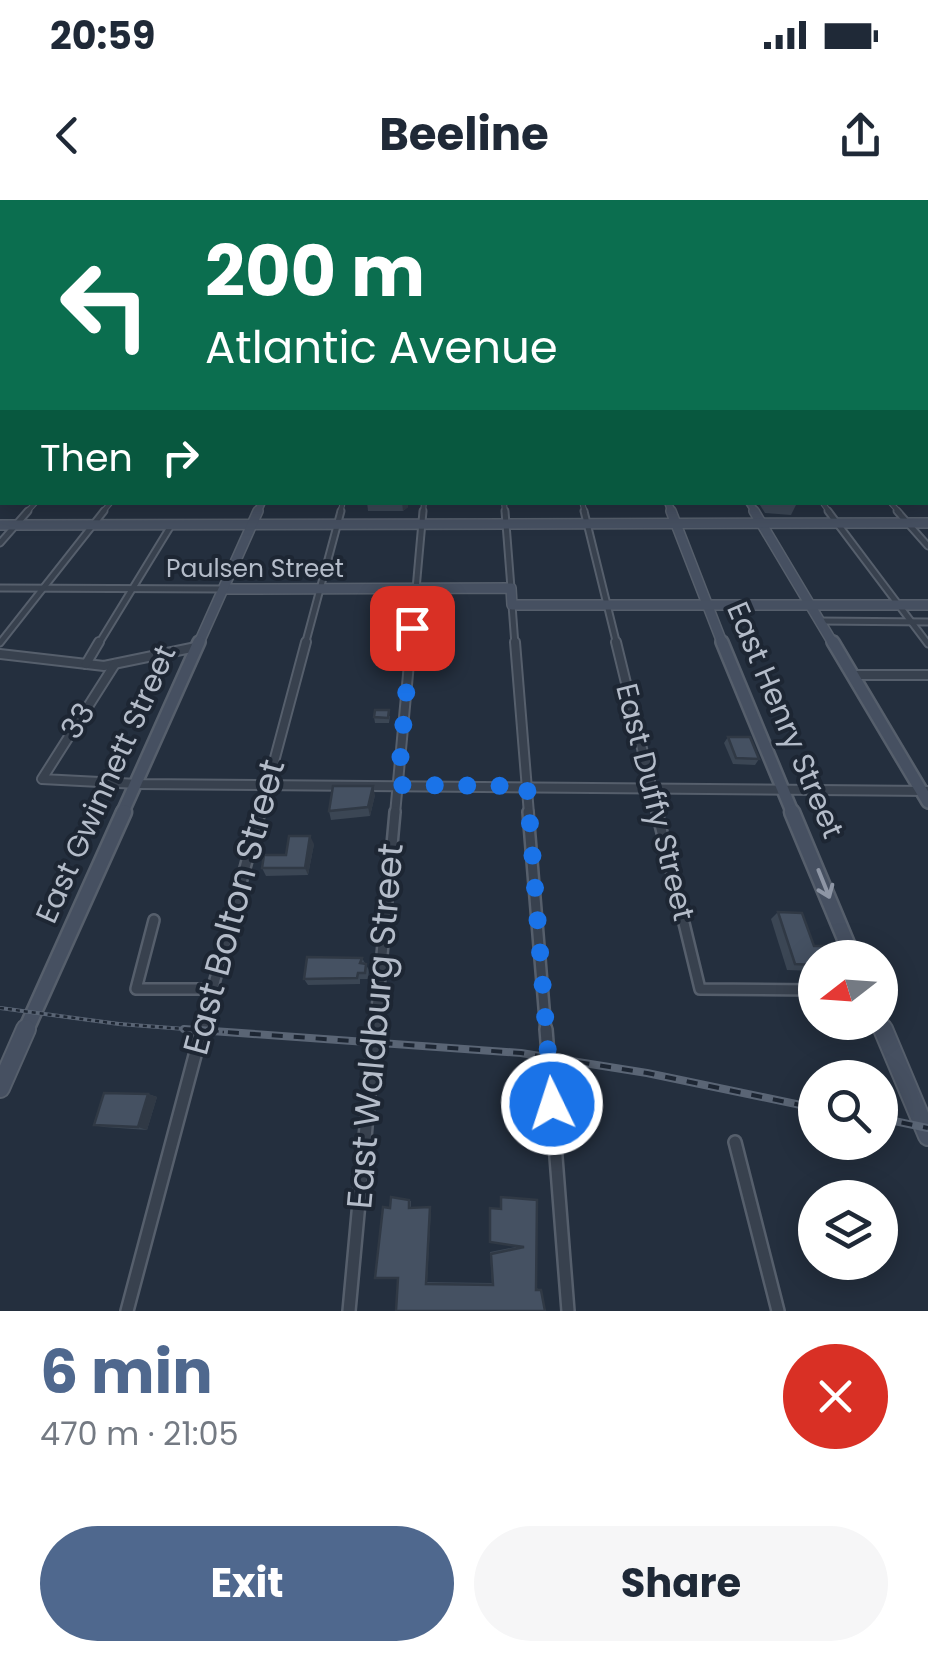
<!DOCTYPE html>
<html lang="en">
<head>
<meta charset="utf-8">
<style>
  body { margin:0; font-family:Poppins,sans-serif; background:#f6f6f7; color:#1f2937; height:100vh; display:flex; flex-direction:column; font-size:38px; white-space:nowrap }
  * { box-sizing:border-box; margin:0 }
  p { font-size:32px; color:#747a83 }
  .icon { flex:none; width:55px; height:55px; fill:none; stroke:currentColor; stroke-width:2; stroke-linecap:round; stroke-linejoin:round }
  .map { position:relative; height:1111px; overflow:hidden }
  .details { display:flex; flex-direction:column; background:#fff; flex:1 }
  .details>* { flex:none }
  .guide { position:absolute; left:0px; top:0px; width:930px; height:305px; box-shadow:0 5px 25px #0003; background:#0b6e4f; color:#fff; overflow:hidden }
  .needle { width:65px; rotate:253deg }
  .tools { position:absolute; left:798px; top:740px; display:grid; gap:20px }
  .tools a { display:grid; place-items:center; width:100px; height:100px; border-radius:50%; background:#fff; box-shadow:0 5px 25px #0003; font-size:50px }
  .pin { position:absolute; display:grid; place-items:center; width:85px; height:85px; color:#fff; margin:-42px; border-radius:20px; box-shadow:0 5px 15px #0006 }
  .me { position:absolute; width:110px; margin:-55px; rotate:356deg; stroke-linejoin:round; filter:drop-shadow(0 0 8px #0008) }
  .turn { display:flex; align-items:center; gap:35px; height:210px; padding:0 40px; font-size:45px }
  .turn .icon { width:130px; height:130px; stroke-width:2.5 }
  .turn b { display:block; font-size:70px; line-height:85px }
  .then { display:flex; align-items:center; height:95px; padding:0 40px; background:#0003; gap:20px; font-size:38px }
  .round { display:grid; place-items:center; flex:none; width:105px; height:105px; border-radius:52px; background:#f6f6f7 }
  .summary { display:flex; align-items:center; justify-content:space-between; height:170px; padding:0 40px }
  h1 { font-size:60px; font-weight:700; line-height:75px; color:#4f688e }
  .cta { display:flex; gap:20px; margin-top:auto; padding:20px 40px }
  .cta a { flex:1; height:115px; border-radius:60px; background:#4f688e; color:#fff; font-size:40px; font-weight:700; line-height:115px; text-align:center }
  .cta a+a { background:#f6f6f7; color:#1f2937 }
  .status { display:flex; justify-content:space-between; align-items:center; height:70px; padding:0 50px; background:#fff; direction:ltr }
  .status svg { height:28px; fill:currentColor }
  header { display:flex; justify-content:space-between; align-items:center; height:130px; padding:0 40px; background:#fff; font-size:45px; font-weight:700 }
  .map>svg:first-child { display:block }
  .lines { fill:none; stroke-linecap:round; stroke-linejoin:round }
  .street-far4-casing { stroke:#565f6c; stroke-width:6 }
  .street-far3-casing { stroke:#565f6c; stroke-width:9 }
  .street-far2-casing { stroke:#565f6c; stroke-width:12 }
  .street-far1-casing { stroke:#565f6c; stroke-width:14 }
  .street-casing { stroke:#565f6c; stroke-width:16 }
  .secondary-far4-casing { stroke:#565f6c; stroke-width:9 }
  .secondary-far3-casing { stroke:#565f6c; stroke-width:12 }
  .secondary-far2-casing { stroke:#565f6c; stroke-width:16 }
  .secondary-far1-casing { stroke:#565f6c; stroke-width:19 }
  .secondary-casing { stroke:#565f6c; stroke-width:22 }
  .highway-casing { stroke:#434c59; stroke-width:5 }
  .street-far4 { stroke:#38414e; stroke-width:4 }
  .street-far3 { stroke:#38414e; stroke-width:5 }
  .street-far2 { stroke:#38414e; stroke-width:8 }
  .street-far1 { stroke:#38414e; stroke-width:9 }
  .street { stroke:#38414e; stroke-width:11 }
  .secondary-far4 { stroke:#465061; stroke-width:6 }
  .secondary-far3 { stroke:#465061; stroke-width:9 }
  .secondary-far2 { stroke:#465061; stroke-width:11 }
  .secondary-far1 { stroke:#465061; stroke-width:14 }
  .secondary { stroke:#465061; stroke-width:18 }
  .highway { fill:#746855; fill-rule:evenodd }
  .rail-far1-casing { stroke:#5a6575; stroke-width:4 }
  .rail-casing { stroke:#5a6575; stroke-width:8 }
  .rail-far1 { stroke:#1d2633; stroke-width:2.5; stroke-dasharray:4; stroke-linecap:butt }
  .rail { stroke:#1d2633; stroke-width:4; stroke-dasharray:11; stroke-linecap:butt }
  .wall { fill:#3b4654 }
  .shaded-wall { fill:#303945 }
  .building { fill:#455162; stroke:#303945; stroke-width:2.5 }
  .oneway { stroke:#8e96a5 }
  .route { stroke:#1a73e8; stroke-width:18; stroke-dasharray:0 32.4 }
  .labels { text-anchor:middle; stroke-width:8; stroke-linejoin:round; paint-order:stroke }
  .far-street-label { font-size:25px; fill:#b4bcc9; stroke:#1d2633 }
  .street-label { font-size:30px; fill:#b4bcc9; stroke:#1d2633 }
  .near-street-label { font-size:35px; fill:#b4bcc9; stroke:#1d2633 }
</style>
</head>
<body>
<div class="status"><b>20:59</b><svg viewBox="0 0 49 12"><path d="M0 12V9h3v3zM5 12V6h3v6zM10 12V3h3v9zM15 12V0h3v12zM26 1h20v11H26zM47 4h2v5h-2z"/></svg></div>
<header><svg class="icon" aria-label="back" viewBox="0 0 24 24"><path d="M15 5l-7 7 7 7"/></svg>Beeline<svg class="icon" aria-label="share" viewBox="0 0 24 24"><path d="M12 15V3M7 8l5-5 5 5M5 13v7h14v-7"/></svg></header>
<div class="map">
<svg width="928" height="1111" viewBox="0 0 928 1111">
  <rect width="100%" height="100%" fill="#242f3e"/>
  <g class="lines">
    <defs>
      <g id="street-far4">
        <path d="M504,302L505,313"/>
        <path d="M582,302L585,313"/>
        <path d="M822,302L830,313"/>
        <path d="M890,302L900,313"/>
        <path d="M26,313L36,302"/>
        <path d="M102,313L111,302"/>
        <path d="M340,313L343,302"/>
        <path d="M423,313L424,302"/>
      </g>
      <g id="street-far3">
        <path d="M505,311L511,388"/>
        <path d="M584,311L617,445"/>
        <path d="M828,311L928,444"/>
        <path d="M897,311L928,346"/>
        <path d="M0,343L28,311"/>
        <path d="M0,388L225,389"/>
        <path d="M512,405L515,445"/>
        <path d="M820,421L928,422"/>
        <path d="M0,443L104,311"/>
        <path d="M98,445L172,324"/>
        <path d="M305,445L341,311"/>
        <path d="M411,445L423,311"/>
      </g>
      <g id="street-far2">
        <path d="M515,442L529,614"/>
        <path d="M616,442L658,614"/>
        <path d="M0,454L104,466L196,447"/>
        <path d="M86,464L99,442"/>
        <path d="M115,464L42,579L138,584L928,591"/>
        <path d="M852,475H928"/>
        <path d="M260,614L306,442"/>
        <path d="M395,614L411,442"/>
      </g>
      <g id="street-far1">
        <path d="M528,612L546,832"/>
        <path d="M657,612L700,789L815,790"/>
        <path d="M154,720L136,789H212"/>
        <path d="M201,832L260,612"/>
        <path d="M375,832L395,612"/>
      </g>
      <g id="street">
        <path d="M546,829L568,1111"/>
        <path d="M735,942L778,1111"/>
        <path d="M127,1111L202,829"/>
        <path d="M349,1111L375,829"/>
      </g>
      <g id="secondary-far4">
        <path d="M668,302L672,313"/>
        <path d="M749,302L756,313"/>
        <path d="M257,313L262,302"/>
      </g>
      <g id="secondary-far3">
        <path d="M671,311L723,445"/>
        <path d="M754,311L834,445"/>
        <path d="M0,325L928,323"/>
        <path d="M225,389L511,388L512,405H928"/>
        <path d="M198,445L258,311"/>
      </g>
      <g id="secondary-far2">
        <path d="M722,442L793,614"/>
        <path d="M833,442L928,602"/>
        <path d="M122,614L199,442"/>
      </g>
      <g id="secondary-far1">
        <path d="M792,612L853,758"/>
        <path d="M880,822L884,832"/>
        <path d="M25,832L124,612"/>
      </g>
      <g id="secondary">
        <path d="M883,829L928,936"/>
        <path d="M0,888L26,829"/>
      </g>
      <rect id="highway" x="0" y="182" width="2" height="4"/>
    </defs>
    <use href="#street-far4" class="street-far4-casing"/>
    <use href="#street-far3" class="street-far3-casing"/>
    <use href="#street-far2" class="street-far2-casing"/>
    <use href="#street-far1" class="street-far1-casing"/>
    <use href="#street" class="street-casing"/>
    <use href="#secondary-far4" class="secondary-far4-casing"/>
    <use href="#secondary-far3" class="secondary-far3-casing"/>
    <use href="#secondary-far2" class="secondary-far2-casing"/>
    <use href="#secondary-far1" class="secondary-far1-casing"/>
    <use href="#secondary" class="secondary-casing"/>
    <use href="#highway" class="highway-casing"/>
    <use href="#street-far4" class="street-far4"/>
    <use href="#street-far3" class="street-far3"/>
    <use href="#street-far2" class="street-far2"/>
    <use href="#street-far1" class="street-far1"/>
    <use href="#street" class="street"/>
    <use href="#secondary-far4" class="secondary-far4"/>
    <use href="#secondary-far3" class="secondary-far3"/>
    <use href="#secondary-far2" class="secondary-far2"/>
    <use href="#secondary-far1" class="secondary-far1"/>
    <use href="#secondary" class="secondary"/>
    <use href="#highway" class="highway"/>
    <defs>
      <path id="rail-far1" d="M0,808L119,824L224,832"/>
      <g id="rail">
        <path d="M184,829L521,853L647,873L815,908"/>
        <path d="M880,918L928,928"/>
      </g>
    </defs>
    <use href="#rail-far1" class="rail-far1-casing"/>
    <use href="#rail" class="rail-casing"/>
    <use href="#rail-far1" class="rail-far1"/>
    <use href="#rail" class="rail"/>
  </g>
  <g class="wall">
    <path d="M367,302H408V307L403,311H368Z"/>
    <path d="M758,302H796L797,303L791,315L765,313Z"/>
    <path d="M390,516L389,523H375L374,517Z"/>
    <path d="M728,537L759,559L755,565L733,564L724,543Z"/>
    <path d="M375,595L370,616L331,620L329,611Z"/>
    <path d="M314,644L308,675L266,676L262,668Z"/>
    <path d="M778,712L814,746L815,769L813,771L787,770L771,719Z"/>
    <path d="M362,758L369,770L368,779H360V784L308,785L304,779Z"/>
    <path d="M148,894L157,897L147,930L104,927L94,925Z"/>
    <path d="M391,997L411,1001V1008H431L427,1082L492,1083L490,1052L520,1046L490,1041L489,1008L500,1009L501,997L537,1000L536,1088L541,1090L545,1111H396L398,1078H375L383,1007L390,1008Z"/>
  </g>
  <g class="shaded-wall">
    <path d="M402,302H408V307L403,311Z"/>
    <path d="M373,586L375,595L370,616L368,607Z"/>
    <path d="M310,636L314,644L308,675L305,668Z"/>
    <path d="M148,894L157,897L147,930L138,927Z"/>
  </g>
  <g class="building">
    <path d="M375,510H389L388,518L374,517Z"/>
    <path d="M728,537H750L759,559L736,558Z"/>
    <path d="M333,586H373L368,607L329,611Z"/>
    <path d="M289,636H310L305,668H262L264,655H286Z"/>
    <path d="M778,712L802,713L814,746H831L835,758H815V765L795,764Z"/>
    <path d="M307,757L362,758L360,763L366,764L365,773H358L357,778L304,779Z"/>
    <path d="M104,893L148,894L138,927L94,925Z"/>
    <path d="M391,997L409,1000V1008L430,1007L426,1084L493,1085L491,1054L524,1047L490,1042V1008L501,1009V997L537,1000L536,1090H541L545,1111H396L398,1078H375L383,1007L390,1008Z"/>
  </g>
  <defs><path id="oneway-shaft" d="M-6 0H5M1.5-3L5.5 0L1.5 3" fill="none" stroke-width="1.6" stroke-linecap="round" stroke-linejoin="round" transform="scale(2.5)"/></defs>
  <use class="oneway" href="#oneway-shaft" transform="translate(824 684) rotate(68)"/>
  <linearGradient id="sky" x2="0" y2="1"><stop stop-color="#141a22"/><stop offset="0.45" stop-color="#3f4d63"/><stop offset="1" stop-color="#3f4d63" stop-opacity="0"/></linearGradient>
  <rect width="928" height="286" fill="url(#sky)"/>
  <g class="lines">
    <path class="route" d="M412,428L398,585L527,586L552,904"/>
  </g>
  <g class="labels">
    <g class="far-street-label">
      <text x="255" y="377">Paulsen Street</text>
    </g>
    <g class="street-label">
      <text transform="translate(785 520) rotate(67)" y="10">East Henry Street</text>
      <text transform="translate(78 521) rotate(-58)" y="10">33</text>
      <text transform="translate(106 584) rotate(-66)" y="10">East Gwinnett Street</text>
      <text transform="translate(655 602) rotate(76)" y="10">East Duffy Street</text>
    </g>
    <g class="near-street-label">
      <text transform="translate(234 707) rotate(-75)" y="12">East Bolton Street</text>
      <text transform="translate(375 826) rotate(-85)" y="12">East Waldburg Street</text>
    </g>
  </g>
</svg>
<div class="tools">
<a><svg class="needle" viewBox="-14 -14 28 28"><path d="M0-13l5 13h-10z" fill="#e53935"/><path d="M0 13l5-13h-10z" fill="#747a83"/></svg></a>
<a><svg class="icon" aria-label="search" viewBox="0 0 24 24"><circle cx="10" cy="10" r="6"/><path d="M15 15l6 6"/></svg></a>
<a><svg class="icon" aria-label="layers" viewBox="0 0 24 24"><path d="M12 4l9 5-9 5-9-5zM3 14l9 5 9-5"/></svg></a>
</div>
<div class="pin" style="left:412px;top:428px;background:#d93025"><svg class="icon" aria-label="arrive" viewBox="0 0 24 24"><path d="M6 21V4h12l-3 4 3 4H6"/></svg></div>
<svg class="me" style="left:552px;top:904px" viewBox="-20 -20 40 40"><circle r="17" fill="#1a73e8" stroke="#fff" stroke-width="3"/><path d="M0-11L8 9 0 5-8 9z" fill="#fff"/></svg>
<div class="guide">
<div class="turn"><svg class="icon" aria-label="left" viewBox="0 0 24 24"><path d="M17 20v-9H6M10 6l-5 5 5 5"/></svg><div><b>200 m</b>Atlantic Avenue</div></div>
<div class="then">Then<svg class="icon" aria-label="right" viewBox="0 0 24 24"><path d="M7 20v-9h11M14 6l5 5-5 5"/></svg></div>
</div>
</div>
<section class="details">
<div class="summary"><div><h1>6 min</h1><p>470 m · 21:05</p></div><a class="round" style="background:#d93025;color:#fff"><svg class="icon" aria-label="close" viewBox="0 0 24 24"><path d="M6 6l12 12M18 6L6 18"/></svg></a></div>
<div class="cta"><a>Exit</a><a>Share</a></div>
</section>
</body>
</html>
